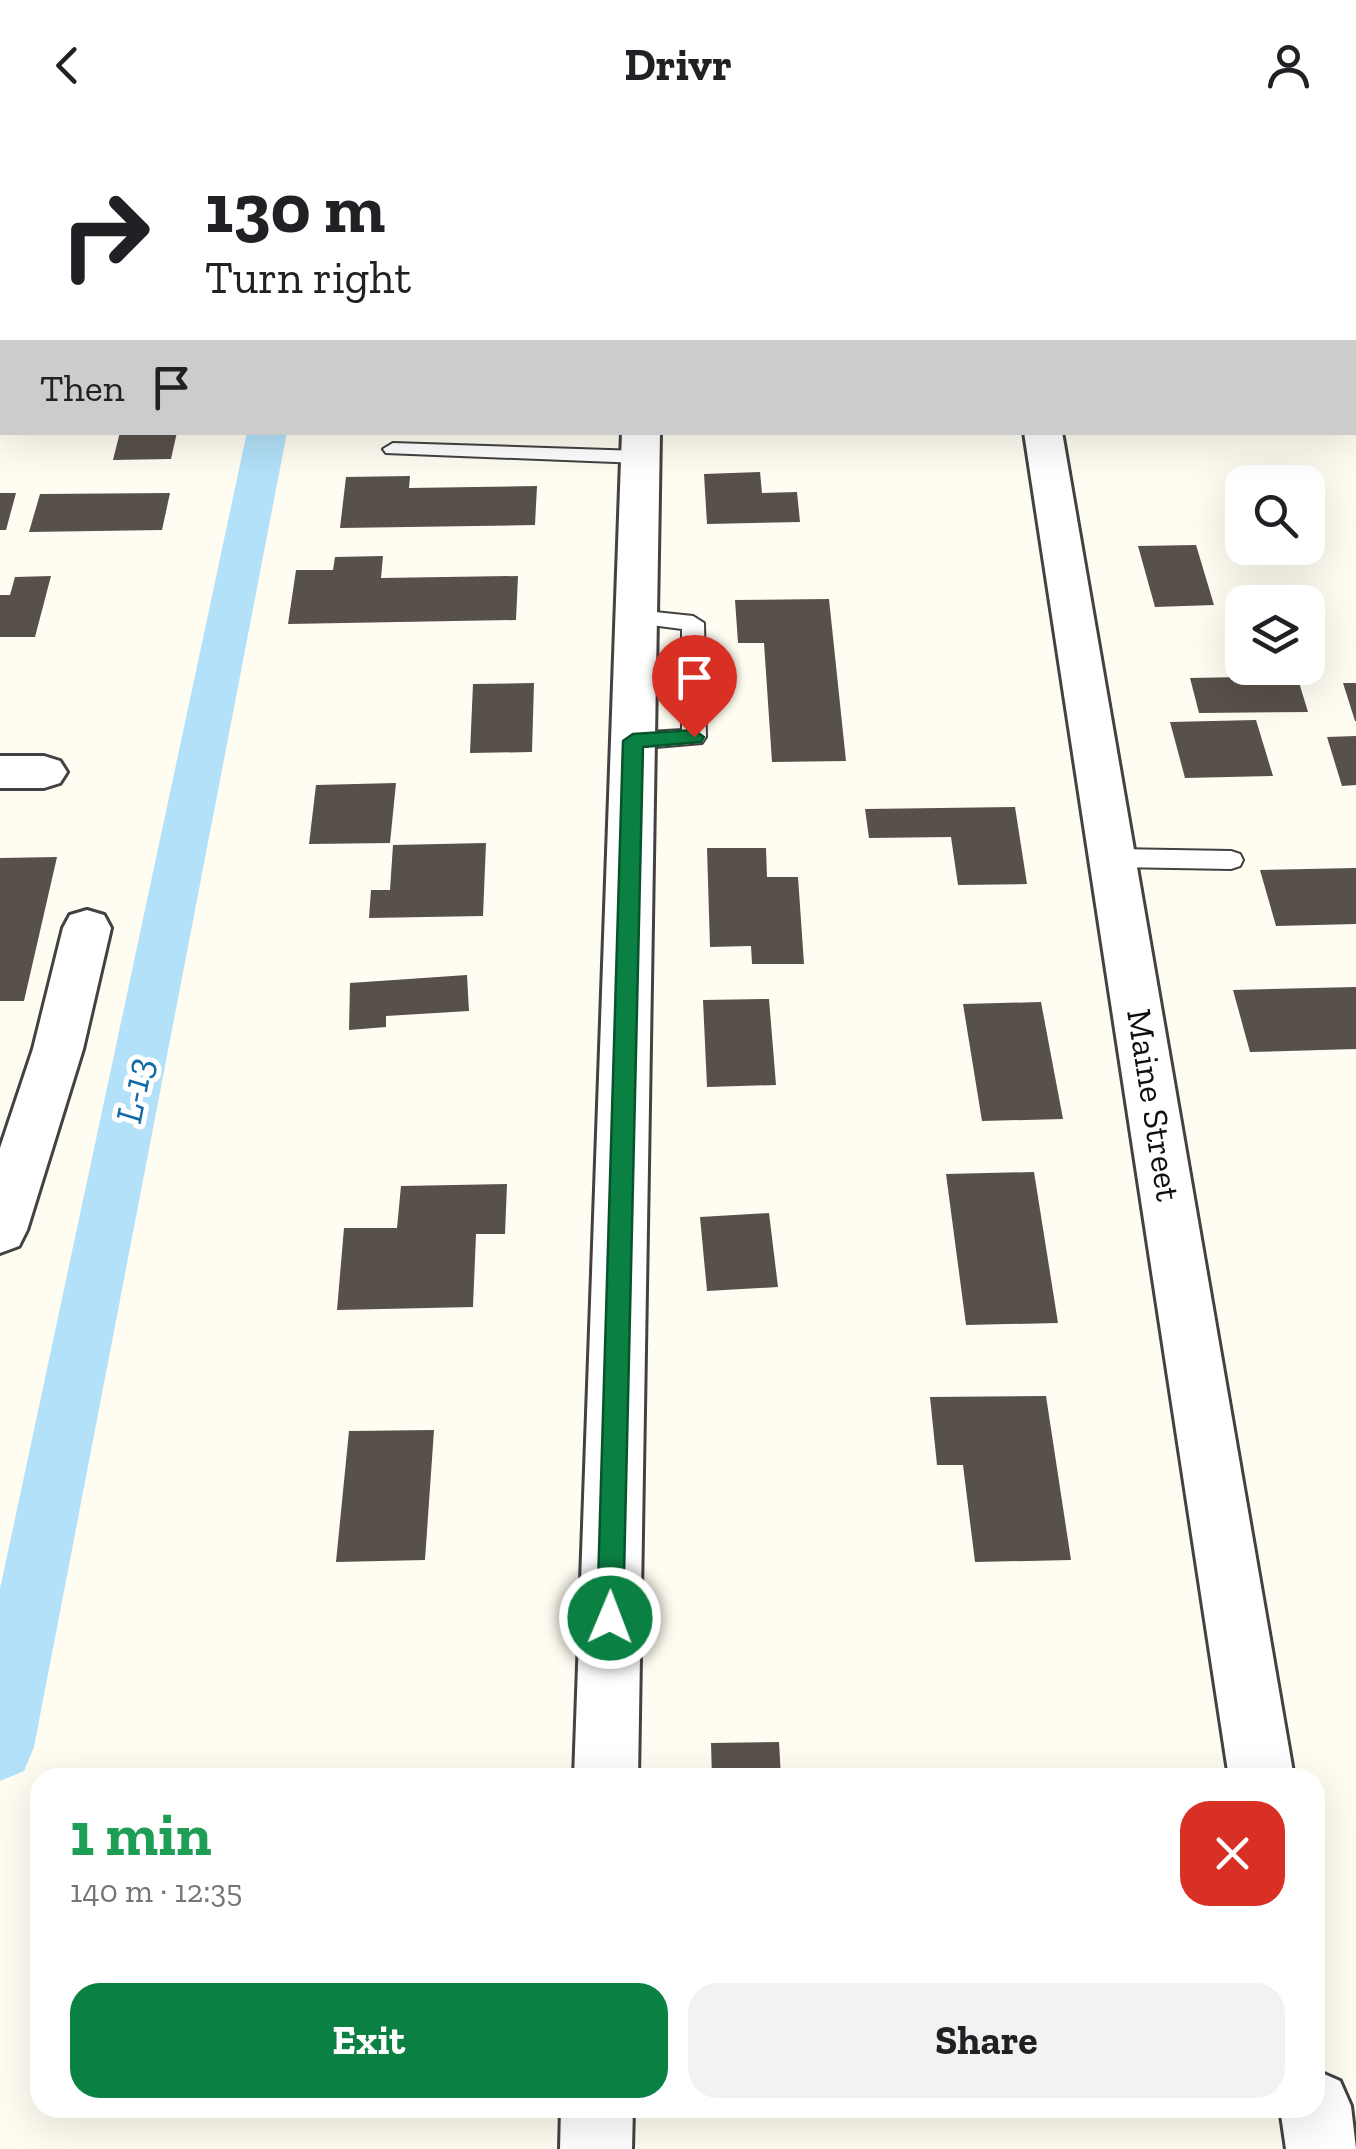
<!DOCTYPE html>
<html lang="en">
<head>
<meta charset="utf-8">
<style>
  body { margin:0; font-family:"Zilla Slab",serif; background:#f2f2f2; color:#202124; height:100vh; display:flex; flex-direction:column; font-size:38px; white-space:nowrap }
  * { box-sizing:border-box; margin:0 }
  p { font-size:32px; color:#757577 }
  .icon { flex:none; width:55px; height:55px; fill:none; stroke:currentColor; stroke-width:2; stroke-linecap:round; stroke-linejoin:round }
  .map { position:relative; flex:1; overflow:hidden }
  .drawer { position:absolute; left:30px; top:1638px; width:1295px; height:350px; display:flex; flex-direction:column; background:#fff; border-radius:30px; box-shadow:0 10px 40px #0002 }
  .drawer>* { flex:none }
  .banner { position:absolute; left:0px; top:0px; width:1358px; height:305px; box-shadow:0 10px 40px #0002; background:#fff; color:#202124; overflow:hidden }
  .fabs { position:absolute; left:1225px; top:335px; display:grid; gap:20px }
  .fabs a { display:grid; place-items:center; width:100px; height:100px; border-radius:20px; background:#fff; box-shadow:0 10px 40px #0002; font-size:50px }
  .pin { position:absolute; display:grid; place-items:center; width:85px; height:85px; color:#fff; margin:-102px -42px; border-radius:50% 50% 50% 0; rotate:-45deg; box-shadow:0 0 10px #0007 }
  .pin .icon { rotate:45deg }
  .me { position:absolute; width:110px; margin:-55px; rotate:1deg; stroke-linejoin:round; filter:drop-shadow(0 0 8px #0008) }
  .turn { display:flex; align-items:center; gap:35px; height:210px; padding:0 40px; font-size:45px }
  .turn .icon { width:130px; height:130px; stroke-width:2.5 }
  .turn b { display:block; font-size:70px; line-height:85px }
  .then { display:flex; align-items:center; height:95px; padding:0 40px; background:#0003; gap:20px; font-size:38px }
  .round { display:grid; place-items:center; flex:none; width:105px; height:105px; border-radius:30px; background:#f2f2f2 }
  .overview { display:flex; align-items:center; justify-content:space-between; height:170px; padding:0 40px }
  h1 { font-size:60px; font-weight:800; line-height:75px; color:#1e9e55 }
  .primary-button { display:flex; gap:20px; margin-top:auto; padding:20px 40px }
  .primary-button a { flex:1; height:115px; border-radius:30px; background:#0b8043; color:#fff; font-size:40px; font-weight:800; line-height:115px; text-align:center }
  .primary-button a+a { background:#f2f2f2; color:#202124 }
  header { display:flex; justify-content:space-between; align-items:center; height:130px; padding:0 40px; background:#fff; font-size:45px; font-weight:800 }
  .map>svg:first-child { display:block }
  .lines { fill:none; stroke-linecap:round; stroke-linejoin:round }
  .canal { fill:#b3e1f9; fill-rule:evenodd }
  .building { fill:#58504b }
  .service-casing { stroke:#424242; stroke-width:4 }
  .minor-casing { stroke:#424242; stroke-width:6 }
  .service { fill:#fff; fill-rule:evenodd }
  .minor { fill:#fff; fill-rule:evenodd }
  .route { fill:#0b8043; stroke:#07532c; stroke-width:2.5 }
  .labels { text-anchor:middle; stroke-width:10; stroke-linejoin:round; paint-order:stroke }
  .street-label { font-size:35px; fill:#0f0f0f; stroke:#fff }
  .water-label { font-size:38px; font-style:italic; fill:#126aa7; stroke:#fff }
</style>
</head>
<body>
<header><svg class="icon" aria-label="back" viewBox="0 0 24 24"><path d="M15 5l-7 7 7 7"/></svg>Drivr<svg class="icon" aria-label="person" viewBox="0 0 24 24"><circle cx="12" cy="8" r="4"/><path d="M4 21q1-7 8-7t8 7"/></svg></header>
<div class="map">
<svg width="1356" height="2019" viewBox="0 0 1356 2019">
  <rect width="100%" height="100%" fill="#fffcf1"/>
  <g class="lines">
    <g class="canal">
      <rect x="313" y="0" width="34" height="2"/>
      <path d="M247,302H287L34,1617L24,1641L0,1651V1459Z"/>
    </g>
  </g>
  <g class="building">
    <path d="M120,302H177L171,329L113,330Z"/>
    <path d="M760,342L762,363L797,362L800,392L707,394L704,344Z"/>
    <path d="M410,346L409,358L537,356L535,395L340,398L346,347Z"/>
    <path d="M0,363H16L6,400H0Z"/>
    <path d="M170,363L162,400L29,402L40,364Z"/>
    <path d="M1196,415L1214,475L1155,477L1138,416Z"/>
    <path d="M383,426L381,448L518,446L516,490L288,494L296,440H333L335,427Z"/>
    <path d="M51,446L35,507H0V465H10L15,447Z"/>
    <path d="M829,469L846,631L772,632L764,513H738L735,470Z"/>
    <path d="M1297,546L1308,582L1199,583L1190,548Z"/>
    <path d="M534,553L532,622L470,623L473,554Z"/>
    <path d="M1343,553H1356V591H1355Z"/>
    <path d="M1256,590L1273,646L1185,648L1170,592Z"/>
    <path d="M1356,606V655L1342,656L1327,607Z"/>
    <path d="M396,653L390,713L309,714L316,655Z"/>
    <path d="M1015,677L1027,754L958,755L951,707L869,708L865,679Z"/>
    <path d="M486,713L483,786L369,788L371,760H390L393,715Z"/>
    <path d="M707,718H766L767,747H798L804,834H752L751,816L710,817Z"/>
    <path d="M57,727L24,871H0V728Z"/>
    <path d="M1356,738V794L1276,796L1260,740Z"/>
    <path d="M467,845L469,881L386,886V897L349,900L350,853Z"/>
    <path d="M1356,857V919L1250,922L1233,860Z"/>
    <path d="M769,869L776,955L707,957L703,870Z"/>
    <path d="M1041,872L1063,989L982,991L963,874Z"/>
    <path d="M1034,1042L1058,1193L966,1195L946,1044Z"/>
    <path d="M507,1054L505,1104H476L473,1177L337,1180L344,1098H397L401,1056Z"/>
    <path d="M769,1083L778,1157L707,1161L700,1087Z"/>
    <path d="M1046,1266L1071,1430L975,1432L963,1335H937L930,1267Z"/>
    <path d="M434,1300L425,1430L336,1432L349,1301Z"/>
    <path d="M779,1612L781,1648H712L711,1613Z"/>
  </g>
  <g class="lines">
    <defs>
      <g id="service">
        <path d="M393,313L640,321L650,327L640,333L386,323L383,319Z"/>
        <path d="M636,480L693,486L704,493L706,607L702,613L633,619L621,611L633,603L682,600V499L628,492L625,487Z"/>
        <path d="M1115,719L1231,721L1240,724L1243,730L1240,736L1231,739L1115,737L1106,734L1103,728L1106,722Z"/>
      </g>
      <g id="minor">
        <rect x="974" y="0" width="32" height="2"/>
        <rect x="0" y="39" width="2" height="20"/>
        <path d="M622,302H660L638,1648H574Z"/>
        <path d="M1024,302H1062L1294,1648H1229Z"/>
        <path d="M0,626H44L60,631L67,642L60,653L44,658H0Z"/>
        <path d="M87,780L104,785L111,798L83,919L27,1100L19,1116L0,1123V1018L33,919L63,798L70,785Z"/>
        <path d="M1315,1940L1340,1951L1351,1976L1356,2019H1286L1280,1978H1315Z"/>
        <path d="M561,1978H633L632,2019H560Z"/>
      </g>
    </defs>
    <use href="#service" class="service-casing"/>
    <use href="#minor" class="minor-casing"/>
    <use href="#service" class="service"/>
    <use href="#minor" class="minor"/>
  </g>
  <path class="route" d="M694,600L704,607L701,612L643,617L623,1488L619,1497L610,1501L601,1497L597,1488L623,611L633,604Z"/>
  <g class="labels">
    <g class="street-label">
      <text transform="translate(1154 975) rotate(81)" y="12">Maine Street</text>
    </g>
    <g class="water-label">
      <text transform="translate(134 960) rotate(-79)" y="13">L-13</text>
    </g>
  </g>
</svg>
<div class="fabs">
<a><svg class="icon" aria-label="search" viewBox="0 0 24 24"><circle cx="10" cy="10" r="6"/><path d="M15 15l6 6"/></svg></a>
<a><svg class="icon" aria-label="layers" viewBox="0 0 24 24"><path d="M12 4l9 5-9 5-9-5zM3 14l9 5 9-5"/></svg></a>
</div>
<div class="pin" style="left:694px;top:607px;background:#d93025"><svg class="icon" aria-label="arrive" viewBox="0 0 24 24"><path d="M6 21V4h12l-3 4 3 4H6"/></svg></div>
<svg class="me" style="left:610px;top:1488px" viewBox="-20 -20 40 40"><circle r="17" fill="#0b8043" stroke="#fff" stroke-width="3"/><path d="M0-11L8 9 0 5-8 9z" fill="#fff"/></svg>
<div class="banner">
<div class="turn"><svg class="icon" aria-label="right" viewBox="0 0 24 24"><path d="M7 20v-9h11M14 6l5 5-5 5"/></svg><div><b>130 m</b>Turn right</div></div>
<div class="then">Then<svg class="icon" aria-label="arrive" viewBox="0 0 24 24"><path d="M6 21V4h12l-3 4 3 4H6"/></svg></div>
</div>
<section class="drawer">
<div class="overview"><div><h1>1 min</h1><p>140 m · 12:35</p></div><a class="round" style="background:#d93025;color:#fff"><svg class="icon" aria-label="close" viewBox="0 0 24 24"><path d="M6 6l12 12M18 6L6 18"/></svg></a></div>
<div class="primary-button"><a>Exit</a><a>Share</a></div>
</section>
</div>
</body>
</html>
